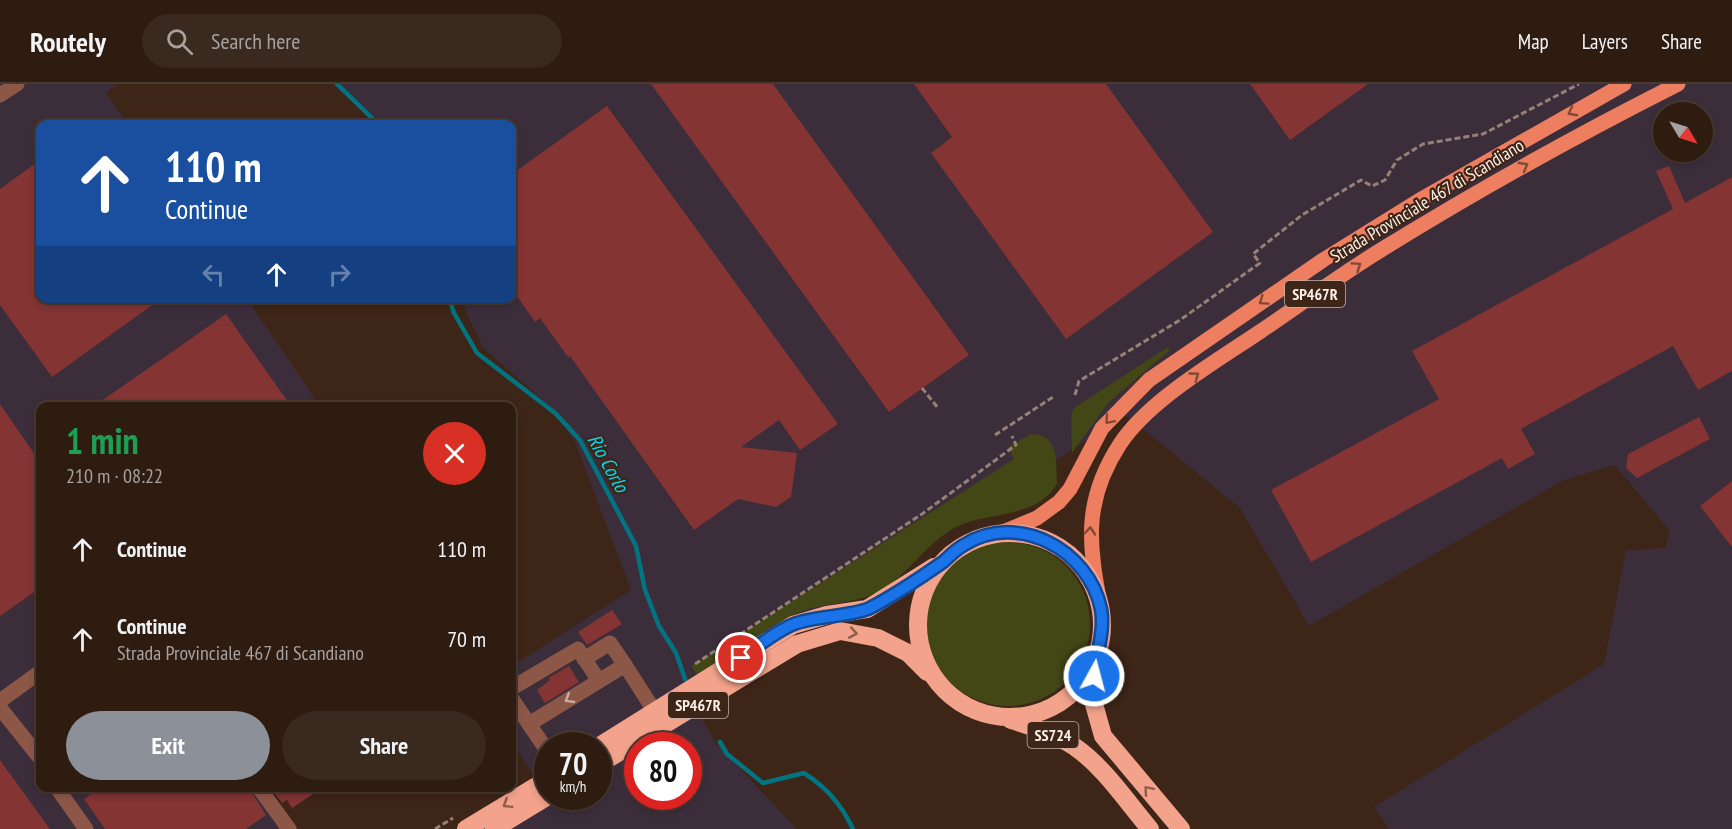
<!DOCTYPE html>
<html lang="en">
<head>
<meta charset="utf-8">
<style>
  body { margin:0; font-family:"PT Sans Narrow",sans-serif; background:#3a291f; color:#f1f3f6; height:100vh; display:flex; flex-direction:column; font-size:22px; white-space:nowrap }
  * { box-sizing:border-box; margin:0 }
  p { font-size:20px; color:#a7a19f }
  .icon { flex:none; width:33px; height:33px; fill:none; stroke:currentColor; stroke-width:2; stroke-linecap:round; stroke-linejoin:round }
  .map { position:relative; flex:1; overflow:hidden }
  .panel { position:absolute; left:36px; top:318px; width:480px; height:390px; display:flex; flex-direction:column; background:#2e1c11; border-radius:12px; box-shadow:0 3px 9px #0003,0 0 0 2px #493a31 }
  .panel>* { flex:none }
  .top-card { position:absolute; left:36px; top:36px; width:480px; height:183px; border-radius:12px; box-shadow:0 3px 9px #0003,0 0 0 2px #493a31; background:#1a4fa0; color:#fff; overflow:hidden }
  .needle { width:39px; rotate:128deg }
  .fabs { position:absolute; left:1653px; top:18px; display:grid; gap:12px }
  .fabs a { display:grid; place-items:center; width:60px; height:60px; border-radius:50%; background:#2e1c11; box-shadow:0 3px 9px #0003,0 0 0 2px #493a31; font-size:30px }
  .speed { position:absolute; left:534px; top:648px; display:flex; gap:12px; font-size:30px; font-weight:700; text-align:center }
  .speed>* { display:grid; place-content:center; width:78px; height:78px; border-radius:50%; background:#2e1c11; box-shadow:0 3px 9px #0003,0 0 0 2px #493a31; line-height:1 }
  .speed small { font-size:15px; font-weight:400 }
  .speed .limit { border:9px solid #d22; background:#fff; color:#111 }
  .pin { position:absolute; display:grid; place-items:center; width:51px; height:51px; color:#fff; margin:-26px; border:3px solid #fff; border-radius:50%; box-shadow:0 2px 6px #0007 }
  .me { position:absolute; width:66px; margin:-33px; rotate:7deg; stroke-linejoin:round; filter:drop-shadow(0 0 4px #0008) }
  .turn { display:flex; align-items:center; gap:21px; height:126px; padding:0 30px; font-size:27px }
  .turn .icon { width:78px; height:78px; stroke-width:2.5 }
  .turn b { display:block; font-size:42px; line-height:51px }
  .lanes { display:flex; align-items:center; height:57px; padding:0 30px; background:#0003; justify-content:center; gap:30px; direction:ltr }
  .lanes .off { opacity:.35 }
  .round { display:grid; place-items:center; flex:none; width:63px; height:63px; border-radius:32px; background:#3a291f }
  .overview { display:flex; align-items:center; justify-content:space-between; height:102px; padding:0 30px }
  h1 { font-size:36px; font-weight:800; line-height:45px; color:#1e9e55 }
  .button { display:flex; gap:12px; margin-top:auto; padding:12px 30px }
  .button a { flex:1; height:69px; border-radius:36px; background:#8c9099; color:#fff; font-size:24px; font-weight:800; line-height:69px; text-align:center }
  .button a+a { background:#3a291f; color:#f1f3f6 }
  ul { padding:0; list-style:none }
  li { display:flex; align-items:center; gap:18px; height:90px; padding:0 30px }
  li div { flex:1 }
  li b { display:block; font-size:22px }
  li em { font-style:normal }
  header { display:flex; align-items:center; gap:36px; box-sizing:border-box; height:84px; padding:0 30px; background:#2e1c11; border-bottom:2px solid #493a31 }
  header strong { font-size:28px }
  nav { display:flex; gap:33px; margin-inline-start:auto; font-size:21px }
  .search { width:420px; height:54px; background:#3a291f; display:flex; align-items:center; gap:15px; box-sizing:border-box; padding:0 21px; border-radius:33px; color:#a7a19f; font-size:22px }
  .map>svg:first-child { display:block }
  .industrial { fill:#3c2d3a; fill-rule:evenodd }
  .green { fill:#434615 }
  .lines { fill:none; stroke-linecap:round; stroke-linejoin:round }
  .stream { stroke:#027381; stroke-width:4.5 }
  .building { fill:#833433 }
  .path { stroke:#958177; stroke-width:3; stroke-dasharray:6 3; stroke-linecap:butt }
  .minor { stroke:#8d5747; stroke-width:15 }
  .major { stroke:#ed7e5f; stroke-width:15 }
  .highway { stroke:#f3a28b; stroke-width:18 }
  .oneway { stroke:#834934 }
  .oneway2 { stroke:#8f5d4b }
  .oneway3 { stroke:#cbaba0 }
  .route-casing { stroke:#114b97; stroke-width:15 }
  .route { stroke:#1a73e8; stroke-width:10 }
  .labels { text-anchor:middle; stroke-width:4.5; stroke-linejoin:round; paint-order:stroke }
  .shield { fill:#3d2517; stroke:#c3b2a9; stroke-width:1.5 }
  .shield-label { font-size:16px; font-weight:bold; fill:#fdefe8 }
  .street-label { font-size:18px; fill:#fdefe8; stroke:#3d2517 }
  .water-label { font-size:20px; font-style:italic; fill:#00d6f0; stroke:#3d2517 }
</style>
</head>
<body>
<header>
<strong>Routely</strong>
<div class="search"><svg class="icon" aria-label="search" viewBox="0 0 24 24"><circle cx="10" cy="10" r="6"/><path d="M15 15l6 6"/></svg>Search here</div>
<nav><a>Map</a><a>Layers</a><a>Share</a></nav>
</header>
<div class="map">
<svg width="1732" height="745" viewBox="0 0 1732 745">
  <rect width="100%" height="100%" fill="#3d2517"/>
  <g class="industrial">
    <path d="M0,0H117L106,9L128,40H40V214L247,215L320,322H40V704H269L298,745H0Z"/>
    <path d="M333,0H1732V745H1389L1374,723L1604,580L1626,466L1666,464L1669,446L1615,381L1564,396L1309,542L1240,424L1126,331L799,543L687,611L717,660L797,745H470L539,701L512,657V582L631,506L575,358L552,324L483,264L460,215L512,214V40H375ZM1664,28H1702V68H1664ZM548,662H598V712H548ZM638,662H688V712H638Z"/>
  </g>
  <g class="green">
    <path d="M1168,263L1170,266L1109,318L1072,369L1071,331L1074,324Z"/>
    <path d="M1031,350C1060,350 1056,379 1057,400C1038,433 994,428 963,440C928,454 911,490 878,508C855,520 827,518 803,527C770,540 729,572 698,592L691,582L1014,375L1008,363Z"/>
    <circle cx="1008" cy="540" r="82"/>
  </g>
  <g class="lines">
    <g class="stream">
      <path d="M337,0L378,40"/>
      <path d="M449,214L454,229L477,269L555,329L580,356L636,462L645,506L659,542L676,569L685,595"/>
      <path d="M720,658L727,670L763,699L804,689C827,704 841,720 853,745"/>
    </g>
  </g>
  <g class="building">
    <path d="M651,0H773L969,271L889,328Z"/>
    <path d="M914,0H1106L1213,148L1066,255L931,69L952,53Z"/>
    <path d="M1250,0H1368L1290,56Z"/>
    <path d="M607,22L838,340L800,366L779,336L741,363L797,369L791,413L776,423L738,415L694,446L570,272L568,273L540,234L535,238L512,205V90Z"/>
    <path d="M40,76V214H162L52,293L0,221V105Z"/>
    <path d="M1669,82L1685,119L1732,93V287L1698,306L1673,262L1521,345L1535,370L1508,385L1502,374L1311,478L1271,406L1439,315L1412,267L1673,125L1656,87Z"/>
    <path d="M226,230L291,322H94L179,263Z"/>
    <path d="M0,320L40,378V504L0,532Z"/>
    <path d="M1699,333L1710,355L1637,394L1626,384L1628,370Z"/>
    <path d="M1732,397V463L1700,422Z"/>
    <path d="M612,526L622,540L587,561L578,548Z"/>
    <path d="M569,582L579,598L545,619L537,606L550,596L548,594Z"/>
    <path d="M0,676L39,730L50,745H0Z"/>
    <path d="M100,704H249L266,731L246,745H105L84,715Z"/>
    <path d="M271,704H322L292,724L287,716L282,719Z"/>
  </g>
  <g class="lines">
    <g class="path">
      <path d="M922,304L938,324"/>
      <path d="M1075,311L1079,297L1180,236L1260,179L1253,170L1302,131L1361,96L1372,102L1385,96L1397,76L1423,60L1483,50L1579,0"/>
      <path d="M995,351L1053,313"/>
      <path d="M695,580L922,430L1016,361L1012,352"/>
      <path d="M570,662L584,653"/>
      <path d="M435,745L453,734"/>
    </g>
    <g class="minor">
      <path d="M0,11L17,0"/>
      <path d="M584,575L610,559L625,581"/>
      <path d="M512,604L578,565L599,597"/>
      <path d="M512,615L529,640"/>
      <path d="M0,617L40,588"/>
      <path d="M0,624L40,674"/>
      <path d="M548,668L529,640L625,581L655,628"/>
      <path d="M57,704L86,745"/>
      <path d="M259,704L289,745"/>
    </g>
    <g class="major">
      <path d="M1003,448L1037,434L1059,418L1070,405L1102,344L1149,296L1323,176L1418,117L1624,0"/>
      <path d="M1101,525C1089,462 1082,418 1120,360C1149,316 1217,277 1261,247C1301,220 1340,191 1381,166C1478,106 1577,51 1678,0"/>
    </g>
    <g class="highway">
      <circle cx="1010" cy="541" r="92"/>
      <path d="M1096,579L1092,613L1103,652L1181,745"/>
      <path d="M1011,636C1033,643 1055,650 1075,663C1104,683 1127,718 1150,745"/>
      <path d="M598,663L793,541L827,531L867,525L934,483"/>
      <path d="M598,681L797,560L840,547L878,554L908,569L927,588"/>
      <path d="M466,745L548,695"/>
      <path d="M494,745L548,712"/>
    </g>
  </g>
  <defs><path id="oneway-chevron" d="M-2-3.5L2.5 0L-2 3.5" fill="none" stroke-width="1.6" stroke-linecap="round" stroke-linejoin="round" transform="scale(1.5)"/></defs>
  <g class="oneway">
    <use href="#oneway-chevron" transform="translate(1572 28) rotate(152)"/>
    <use href="#oneway-chevron" transform="translate(1524 82) rotate(-30)"/>
    <use href="#oneway-chevron" transform="translate(1357 182) rotate(-34)"/>
    <use href="#oneway-chevron" transform="translate(1263 217) rotate(145)"/>
    <use href="#oneway-chevron" transform="translate(1195 292) rotate(-36)"/>
    <use href="#oneway-chevron" transform="translate(1109 336) rotate(131)"/>
    <use href="#oneway-chevron" transform="translate(1090 447) rotate(-85)"/>
  </g>
  <g class="oneway2">
    <use href="#oneway-chevron" transform="translate(853 549) rotate(10)"/>
    <use href="#oneway-chevron" transform="translate(1148 706) rotate(-131)"/>
    <use href="#oneway-chevron" transform="translate(507 720) rotate(148)"/>
  </g>
  <use class="oneway3" href="#oneway-chevron" transform="translate(569 615) rotate(149)"/>
  <g class="lines">
    <defs>
      <path id="route" d="M741,574C757,563 776,547 794,540C815,532 854,532 870,524C895,511 920,494 943,478C950,472 956,465 964,461C1018,427 1089,466 1101,525C1105,547 1096,571 1094,592"/>
    </defs>
    <use href="#route" class="route-casing"/>
    <use href="#route" class="route"/>
  </g>
  <g class="labels">
    <g class="shield">
      <rect x="1285" y="197" width="60" height="26" rx="4.5"/>
      <rect x="668" y="608" width="60" height="26" rx="4.5"/>
      <rect x="1027.5" y="638" width="51" height="26" rx="4.5"/>
    </g>
    <g class="shield-label">
      <text x="1315" y="216">SP467R</text>
      <text x="698" y="627">SP467R</text>
      <text x="1053" y="657">SS724</text>
    </g>
    <g class="street-label">
      <text transform="translate(1427 117) rotate(-31)" y="6">Strada Provinciale 467 di Scandiano</text>
    </g>
    <g class="water-label">
      <text transform="translate(608 379) rotate(61)" y="7">Rio Corlo</text>
    </g>
  </g>
</svg>
<div class="fabs">
<a><svg class="needle" viewBox="-14 -14 28 28"><path d="M0-13l5 13h-10z" fill="#e53935"/><path d="M0 13l5-13h-10z" fill="#a7a19f"/></svg></a>
</div>
<div class="speed"><div>70<small>km/h</small></div><div class="limit">80</div></div>
<div class="pin" style="left:741px;top:574px;background:#d93025"><svg class="icon" aria-label="arrive" viewBox="0 0 24 24"><path d="M6 21V4h12l-3 4 3 4H6"/></svg></div>
<svg class="me" style="left:1094px;top:592px" viewBox="-20 -20 40 40"><circle r="17" fill="#1a73e8" stroke="#fff" stroke-width="3"/><path d="M0-11L8 9 0 5-8 9z" fill="#fff"/></svg>
<div class="top-card">
<div class="turn"><svg class="icon" aria-label="ahead" viewBox="0 0 24 24"><path d="M12 20V5M6 11l6-6 6 6"/></svg><div><b>110 m</b>Continue</div></div>
<div class="lanes"><svg class="icon off" aria-label="left" viewBox="0 0 24 24"><path d="M17 20v-9H6M10 6l-5 5 5 5"/></svg><svg class="icon" aria-label="ahead" viewBox="0 0 24 24"><path d="M12 20V5M6 11l6-6 6 6"/></svg><svg class="icon off" aria-label="right" viewBox="0 0 24 24"><path d="M7 20v-9h11M14 6l5 5-5 5"/></svg></div>
</div>
<section class="panel">
<div class="overview"><div><h1>1 min</h1><p>210 m · 08:22</p></div><a class="round" style="background:#d93025;color:#fff"><svg class="icon" aria-label="close" viewBox="0 0 24 24"><path d="M6 6l12 12M18 6L6 18"/></svg></a></div>
<ul>
<li><svg class="icon" aria-label="ahead" viewBox="0 0 24 24"><path d="M12 20V5M6 11l6-6 6 6"/></svg><div><b>Continue</b></div><em>110 m</em></li>
<li><svg class="icon" aria-label="ahead" viewBox="0 0 24 24"><path d="M12 20V5M6 11l6-6 6 6"/></svg><div><b>Continue</b><p>Strada Provinciale 467 di Scandiano</p></div><em>70 m</em></li>
</ul>
<div class="button"><a>Exit</a><a>Share</a></div>
</section>
</div>
</body>
</html>
